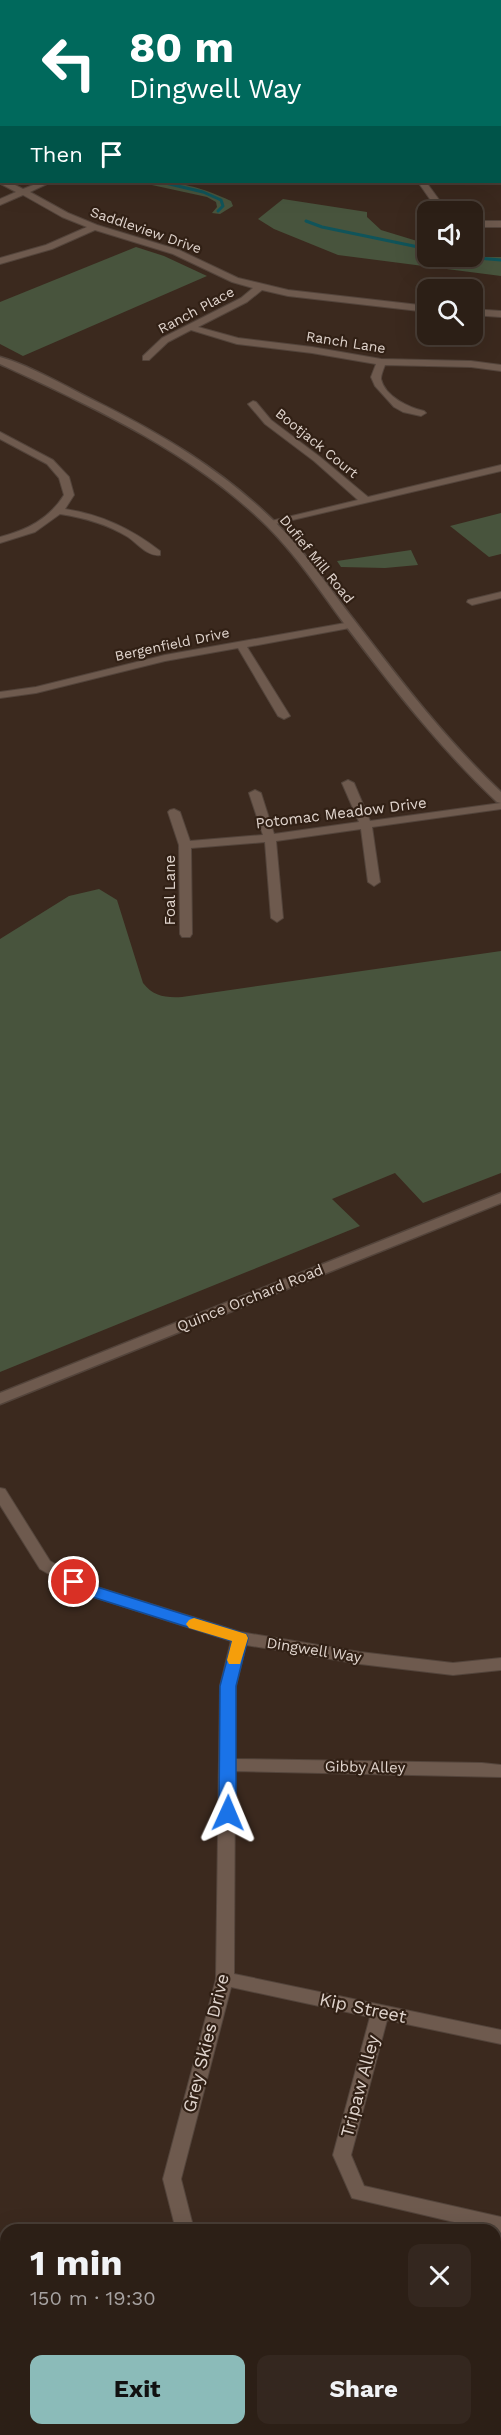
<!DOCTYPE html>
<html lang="en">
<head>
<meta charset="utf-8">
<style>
  body { margin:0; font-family:"Work Sans",sans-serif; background:#34271f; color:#f1f3f6; height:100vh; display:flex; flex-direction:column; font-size:22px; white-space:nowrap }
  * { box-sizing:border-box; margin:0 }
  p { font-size:20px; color:#a6a2a1 }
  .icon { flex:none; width:33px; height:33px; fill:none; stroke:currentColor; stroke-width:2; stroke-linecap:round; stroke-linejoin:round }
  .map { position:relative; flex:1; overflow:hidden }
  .sheet { position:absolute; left:0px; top:2224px; width:501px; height:212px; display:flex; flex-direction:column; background:#2c1f16; border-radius:18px 18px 0 0; box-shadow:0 6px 24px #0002,0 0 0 2px #483d35 }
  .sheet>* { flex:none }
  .banner { position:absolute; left:0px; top:0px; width:501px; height:183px; box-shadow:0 6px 24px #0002,0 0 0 2px #483d35; background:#00695c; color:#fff; overflow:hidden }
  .controls { position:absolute; left:417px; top:201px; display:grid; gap:12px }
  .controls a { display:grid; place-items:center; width:66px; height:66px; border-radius:12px; background:#2c1f16; box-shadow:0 6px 24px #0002,0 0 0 2px #483d35; font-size:30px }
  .pin { position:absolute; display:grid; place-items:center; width:51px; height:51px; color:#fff; margin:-26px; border:3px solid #fff; border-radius:50%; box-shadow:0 2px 6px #0007 }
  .me { position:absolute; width:66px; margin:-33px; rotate:1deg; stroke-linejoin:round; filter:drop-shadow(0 0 4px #0008) }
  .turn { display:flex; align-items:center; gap:21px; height:126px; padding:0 30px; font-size:27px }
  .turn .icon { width:78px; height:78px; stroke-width:2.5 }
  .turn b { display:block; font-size:42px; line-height:51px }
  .then { display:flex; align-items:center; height:57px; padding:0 30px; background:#0003; gap:12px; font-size:22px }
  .round { display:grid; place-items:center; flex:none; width:63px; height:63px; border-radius:12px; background:#34271f }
  .head { display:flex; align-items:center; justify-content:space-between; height:102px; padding:0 30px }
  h1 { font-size:36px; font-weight:700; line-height:45px }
  .primary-button { display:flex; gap:12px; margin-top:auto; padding:12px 30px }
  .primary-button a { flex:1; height:69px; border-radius:12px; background:#8bbbb9; color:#111; font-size:24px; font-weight:700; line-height:69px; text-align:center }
  .primary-button a+a { background:#34271f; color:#f1f3f6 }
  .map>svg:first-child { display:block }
  .green { fill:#48543d }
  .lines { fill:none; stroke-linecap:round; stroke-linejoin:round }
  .stream { stroke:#10545a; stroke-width:3 }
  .minor-casing { stroke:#53443b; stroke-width:2 }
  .tertiary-casing { stroke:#53443b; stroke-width:3 }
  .secondary-casing { stroke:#53443b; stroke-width:3 }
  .minor { fill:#6e5a4e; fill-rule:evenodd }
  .tertiary { fill:#6e5a4e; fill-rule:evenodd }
  .secondary { fill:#6e5a4e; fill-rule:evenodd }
  .route { fill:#1a73e8; stroke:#114b97; stroke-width:1.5 }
  .slow { fill:#f59e0b }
  .labels { text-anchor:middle; stroke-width:4.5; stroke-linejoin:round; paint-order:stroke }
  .far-street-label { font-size:14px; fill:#e0d4cd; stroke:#312015 }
  .street-label { font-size:15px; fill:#e0d4cd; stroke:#312015 }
  .near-street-label { font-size:18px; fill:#e0d4cd; stroke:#312015 }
</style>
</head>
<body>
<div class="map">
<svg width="501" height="2435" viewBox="0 0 501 2435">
  <rect width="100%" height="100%" fill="#3b291e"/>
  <g class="green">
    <path d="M138,182C176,181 196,185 231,201L233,206L220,214L212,213L217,207L216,202L207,197Z"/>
    <path d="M283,199L367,212V217L381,230L427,244L428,256H472L473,233H483L485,257H501V276L338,255L274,229L258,219Z"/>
    <path d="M136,247L164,256L207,276L23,356L0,344V302Z"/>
    <path d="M501,513V554L489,557L450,526Z"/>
    <path d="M411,550L418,565L385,568L341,567L337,561Z"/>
    <path d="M99,889L117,900L143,983C153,996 165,998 182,997L501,951V1173L423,1203L395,1173L332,1199L360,1226L0,1372V939L69,896Z"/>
    <path d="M6,2264V2430H105L106,2435H0V2276Z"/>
  </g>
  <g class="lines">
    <g class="stream">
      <path d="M161,182L203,192L221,200L223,206L218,211"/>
      <path d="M306,221L322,227L428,249"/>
      <path d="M453,256L501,260"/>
    </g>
    <defs>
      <g id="minor">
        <path d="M340,0H356L338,2Z"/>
        <rect x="500" y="31" width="1" height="4"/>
        <path d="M500,165H501V171L500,170Z"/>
        <path d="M1,180L9,182L23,189L41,182H51L30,192L68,213L97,225L179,250L238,278L288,290L428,306V312L288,296L262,290L247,302L198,327L238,338L312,347L381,359L471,361L501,365V371L471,367L385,365C383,370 381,375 381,379C385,397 410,408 424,411L426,413L421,416L403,412L394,407L375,386L371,377L376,364L312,353L237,344L191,330L168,342L149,360H143V356L162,338L241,298L253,288L232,282L173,254L95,230L52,249L0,264V258L46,245L87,227L62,217L23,195L0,205V199L16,192L1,184Z"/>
        <path d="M418,182H426L448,212H439Z"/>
        <rect x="472" y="221" width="29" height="6"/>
        <path d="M472,309L501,311V317L472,315Z"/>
        <path d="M253,401L256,402L271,420L320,457L368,497L501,465V471L267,526V522L358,500L314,461L265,424L248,404Z"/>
        <path d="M0,432L53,460L69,477L74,495L65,509C102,515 130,528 160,551V555C148,557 137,543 128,537C107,524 85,518 60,514L35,532L0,543V537C27,530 49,519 64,495L59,478L47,464L0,439Z"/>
        <path d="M501,592V598L472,605L467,602L468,600Z"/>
        <path d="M351,622L355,623V627L247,647L290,716L284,719L278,716L238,648L165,661L36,693L0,698V692L36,687L165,655Z"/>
        <path d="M348,780L354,783L370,821L501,803V809L372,827L380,882L374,886L368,882L361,829L276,841L283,918L277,922L271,918L265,842L191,848L192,934L190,937H182L180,934L179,845L168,812L170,810L174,809L180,812L190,841L263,835L249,793L255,790L261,793L274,834L359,822L342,783Z"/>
        <path d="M0,1488L5,1489L50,1561L94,1586L240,1632L360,1652L453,1663L501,1658V1670L453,1675L360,1664L246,1645L236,1686L235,1759L482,1763L501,1765V1777L235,1771L234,1974L501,2030V2044L387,2020L351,2155L364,2186L501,2217V2233L352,2198L333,2155L370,2017L231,1987L181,2179L194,2230H176L163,2179L216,1979L220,1686L231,1641L84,1594L40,1569L0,1505Z"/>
        <path d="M495,2403L501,2405V2423L495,2421Z"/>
      </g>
      <path id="tertiary" d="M501,1193V1203L0,1404V1393Z"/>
      <g id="secondary">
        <path d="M393,0H403L404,2H394Z"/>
        <path d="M500,43L501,44V50L500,49Z"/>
        <path d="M0,357C31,366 65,386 95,401C160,433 222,470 274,521C305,551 328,587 354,620C400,680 446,740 501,792V803L497,802C440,748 393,688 346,626C321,592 297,556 267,526C192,452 95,408 0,364Z"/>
      </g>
    </defs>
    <use href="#minor" class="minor-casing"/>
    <use href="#tertiary" class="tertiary-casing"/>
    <use href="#secondary" class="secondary-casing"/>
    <use href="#minor" class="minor"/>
    <use href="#tertiary" class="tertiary"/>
    <use href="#secondary" class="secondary"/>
  </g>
  <path class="route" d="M74,1576L94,1586L246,1634L248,1638L236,1686V1813L233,1817L228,1819L222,1817L219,1813L220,1686L232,1641L83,1594L69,1586L67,1582L69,1578Z"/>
  <path class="slow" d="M194,1618L246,1634L248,1638L240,1664H229L227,1660L232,1641L189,1628L186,1624L189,1620Z"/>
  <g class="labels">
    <g class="far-street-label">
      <text transform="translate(146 230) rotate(19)" y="5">Saddleview Drive</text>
      <text transform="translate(196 310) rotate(-28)" y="5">Ranch Place</text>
      <text transform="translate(346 342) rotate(9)" y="5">Ranch Lane</text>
      <text transform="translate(317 443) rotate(39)" y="5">Bootjack Court</text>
      <text transform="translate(317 559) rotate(51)" y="5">Dufief Mill Road</text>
      <text transform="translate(172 644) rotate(-12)" y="5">Bergenfield Drive</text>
    </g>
    <g class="street-label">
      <text transform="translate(341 813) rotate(-7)" y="5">Potomac Meadow Drive</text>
      <text transform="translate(170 890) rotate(-90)" y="5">Foal Lane</text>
      <text transform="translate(250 1298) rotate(-22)" y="5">Quince Orchard Road</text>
      <text transform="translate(314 1650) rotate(9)" y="5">Dingwell Way</text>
      <text transform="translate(365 1767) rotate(1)" y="5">Gibby Alley</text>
    </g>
    <g class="near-street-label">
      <text transform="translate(363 2008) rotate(12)" y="6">Kip Street</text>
      <text transform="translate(206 2043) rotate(-76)" y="6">Grey Skies Drive</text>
      <text transform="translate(360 2086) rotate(-75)" y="6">Tripaw Alley</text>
    </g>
  </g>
</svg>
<div class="controls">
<a><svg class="icon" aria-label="sound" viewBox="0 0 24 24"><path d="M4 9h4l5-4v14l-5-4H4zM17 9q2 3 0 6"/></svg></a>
<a><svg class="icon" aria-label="search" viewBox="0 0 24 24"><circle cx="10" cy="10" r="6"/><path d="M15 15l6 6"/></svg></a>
</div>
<div class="pin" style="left:74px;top:1582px;background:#d93025"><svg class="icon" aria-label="arrive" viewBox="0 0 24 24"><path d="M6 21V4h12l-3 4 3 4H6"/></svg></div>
<svg class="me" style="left:228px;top:1813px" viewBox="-20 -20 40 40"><path d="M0-17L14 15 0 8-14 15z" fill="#1a73e8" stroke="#fff" stroke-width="4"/></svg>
<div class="banner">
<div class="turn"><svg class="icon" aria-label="left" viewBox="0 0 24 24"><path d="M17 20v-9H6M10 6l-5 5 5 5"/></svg><div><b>80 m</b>Dingwell Way</div></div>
<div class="then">Then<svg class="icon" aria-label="arrive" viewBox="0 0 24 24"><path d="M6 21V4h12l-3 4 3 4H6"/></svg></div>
</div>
<section class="sheet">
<div class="head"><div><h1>1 min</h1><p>150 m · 19:30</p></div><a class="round"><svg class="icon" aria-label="close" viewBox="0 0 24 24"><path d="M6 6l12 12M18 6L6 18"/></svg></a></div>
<div class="primary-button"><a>Exit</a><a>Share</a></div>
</section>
</div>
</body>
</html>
